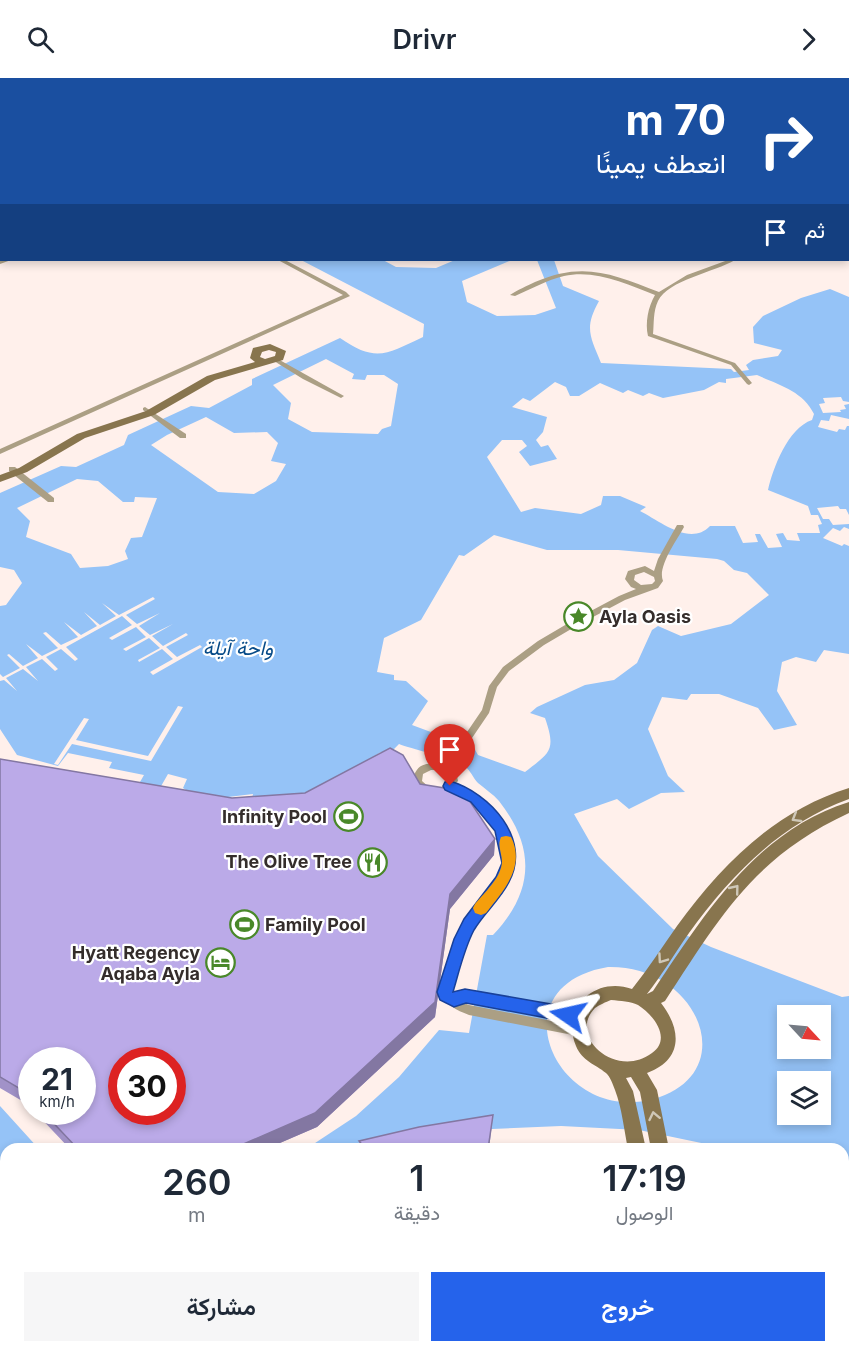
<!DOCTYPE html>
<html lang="ar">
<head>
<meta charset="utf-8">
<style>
  body { margin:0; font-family:Inter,Vazirmatn,sans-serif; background:#f6f6f7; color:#1f2937; direction:rtl; height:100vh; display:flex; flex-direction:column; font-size:22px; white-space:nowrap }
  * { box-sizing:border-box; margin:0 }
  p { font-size:20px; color:#747a83 }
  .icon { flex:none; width:33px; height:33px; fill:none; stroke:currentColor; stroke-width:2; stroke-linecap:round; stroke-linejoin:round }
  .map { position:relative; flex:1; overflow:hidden; direction:ltr }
  .sheet { position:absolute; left:0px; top:1065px; width:849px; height:210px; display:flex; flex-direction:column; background:#fff; border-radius:18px 18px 0 0; box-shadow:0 3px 9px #0003; direction:rtl }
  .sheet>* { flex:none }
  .guide { position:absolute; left:0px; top:0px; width:849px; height:183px; box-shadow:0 3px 9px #0003; direction:rtl; background:#1a4fa0; color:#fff; overflow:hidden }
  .needle { width:39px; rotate:116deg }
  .controls { position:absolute; left:777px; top:927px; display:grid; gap:12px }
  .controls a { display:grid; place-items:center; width:54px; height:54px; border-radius:0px; background:#fff; box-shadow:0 3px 9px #0003; font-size:30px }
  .speed { position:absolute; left:18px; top:969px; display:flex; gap:12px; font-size:30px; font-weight:700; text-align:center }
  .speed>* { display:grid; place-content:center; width:78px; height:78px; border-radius:50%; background:#fff; box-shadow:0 3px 9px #0003; line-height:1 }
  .speed small { font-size:15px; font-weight:400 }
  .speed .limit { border:9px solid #d22; background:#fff; color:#111 }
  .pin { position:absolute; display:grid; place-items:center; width:51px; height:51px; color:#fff; margin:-62px -26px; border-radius:50% 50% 50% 0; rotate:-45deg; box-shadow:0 0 6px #0007 }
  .pin .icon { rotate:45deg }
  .me { position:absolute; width:66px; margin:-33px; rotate:281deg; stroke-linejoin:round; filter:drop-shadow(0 0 4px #0008) }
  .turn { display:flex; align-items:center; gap:21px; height:126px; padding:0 24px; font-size:27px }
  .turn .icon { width:78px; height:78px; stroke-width:2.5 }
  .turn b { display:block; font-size:42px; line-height:51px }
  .then { display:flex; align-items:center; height:57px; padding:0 24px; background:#0003; gap:12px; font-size:22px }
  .eta { display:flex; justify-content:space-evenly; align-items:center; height:102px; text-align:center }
  .eta b { font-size:36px; font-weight:600; line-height:42px }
  .action { display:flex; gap:12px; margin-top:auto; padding:12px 24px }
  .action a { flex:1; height:69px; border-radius:0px; background:#2563eb; color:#fff; font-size:24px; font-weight:600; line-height:69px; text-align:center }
  .action a+a { background:#f6f6f7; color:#1f2937 }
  header { display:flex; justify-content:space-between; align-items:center; height:78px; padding:0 24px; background:#fff; font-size:27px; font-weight:600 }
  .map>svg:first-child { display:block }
  .green { fill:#b8cb9b }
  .water { fill:#95c3f7; fill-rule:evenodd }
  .pier { fill:#fff0eb }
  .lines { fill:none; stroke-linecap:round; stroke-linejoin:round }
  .canal { fill:#95c3f7; fill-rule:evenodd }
  .street { fill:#ab9f84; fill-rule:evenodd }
  .secondary { fill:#88754e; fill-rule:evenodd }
  .wall { fill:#a192c8 }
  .shaded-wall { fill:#8377a2 }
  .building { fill:#bbaae8; stroke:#8377a2; stroke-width:1.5; fill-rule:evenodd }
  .oneway { stroke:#cfc8b8 }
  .route { fill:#2563eb; stroke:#184099; stroke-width:1.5 }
  .slow { fill:#f59e0b }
  .labels { text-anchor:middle; stroke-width:4.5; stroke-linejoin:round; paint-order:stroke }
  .poi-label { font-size:18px; font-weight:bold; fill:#342d2b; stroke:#fff; text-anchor:end }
  .water-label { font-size:20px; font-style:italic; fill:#074b88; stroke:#fff }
</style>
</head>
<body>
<header><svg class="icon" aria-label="forward" viewBox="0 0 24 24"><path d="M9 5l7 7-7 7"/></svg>Drivr<svg class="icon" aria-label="search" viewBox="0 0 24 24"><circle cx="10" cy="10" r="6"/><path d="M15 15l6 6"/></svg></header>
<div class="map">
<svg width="849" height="1275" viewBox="0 0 849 1275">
  <rect width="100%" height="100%" fill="#fff0eb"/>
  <path class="green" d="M571,0H810L815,1H567Z"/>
  <g class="water">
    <path d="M0,0H409L2,2L0,42Z"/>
    <path d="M301,182H383L396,189L436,190L455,182H512L462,203L467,224L497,238L535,237L556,230L537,182H554L563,208L599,223C584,250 590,258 601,285L731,291L734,294L749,292L746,287L753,282L778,278L782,272L754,265L753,249L763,238L801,220L830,211L849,219V324L843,323L841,319L823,320L825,325L819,326L823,335L841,334L840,332L846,331L844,327L849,326V341L831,337L829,343L821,342L818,349L837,354L839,351L845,352L847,348H849V437L846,431H840L838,428L817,430L823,441H829L833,447L849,446V451L844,449L840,453L833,450L823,460L842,468L844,466L849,468V576L824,572L816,584L796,579L782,584L777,613L797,647L774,652L758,630L719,616H691L687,622L662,619L648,651L668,698L685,714L661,715L629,731L617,721L574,736L598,778L673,851L711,869L842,919L849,918V1121L843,1115V1071H730L639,1052L561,1048L492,1051L386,1071H306L356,1038L399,999L439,952L469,955L487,857H493C534,814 536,770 499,723C493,716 485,711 478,705C473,700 470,691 464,688C454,681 412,671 399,666L388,677L381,674L306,720L251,725L253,716L220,720L186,712L183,710L187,701L168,696L156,717L136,711L144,697L109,690L112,684L68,675L58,688L17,677L0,651V528L6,527L22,505L14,492L0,489V415L61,388L76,389L124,367L128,357L191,328L209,330L252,307V301L340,260C376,285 387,276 423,259L424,246ZM326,281L354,296L352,301L365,302L367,297H384L398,306L391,348L382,351L378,356L312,354L288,341L291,325L273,307ZM757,297C779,307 803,313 814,336L812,342C788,350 773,390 768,412L808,428L811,437H818L822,446L818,447L820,455H797L800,463L787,462L783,455L776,456L782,469L768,470L760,456H755L758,464L743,465L735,448H710C690,469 660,443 640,433L646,429L620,418H603L601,427L581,436L535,430L521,434L487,379L502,362H522L527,368L519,374L530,388L557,381L548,367L541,369L536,362L543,354L547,339L512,329L523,320L530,323L555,304L566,309L570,318H579L600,305L623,315L628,312L643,318L649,315L663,320L704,312L719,304L726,305V301ZM206,339L234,355L267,354L278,365L271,383L286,386L276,403L254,416L218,414L151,367L167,357ZM77,401L98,403L123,424H134L135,419L157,420L142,459L131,460L125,473L128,481L108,488L80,490L71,476L26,459L30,443L17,430ZM494,457L547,472H618L717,481L724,483L734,492L747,495L769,517L731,546L681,558L658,548L652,552L637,585L614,602L585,607L537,629L530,635L545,640C556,672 551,674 525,694L478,677L474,670L412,647L428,623L406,603L394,602V597L377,594L384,560L421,542L459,477L464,478ZM608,889C699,887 743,996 653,1021C557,1047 494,908 608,889ZM788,938H820V970H788ZM788,1004H820V1036H788Z"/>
    <path d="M0,1028L39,1071H6V1161L0,1158Z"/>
  </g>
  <g class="pier">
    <path d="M153,519L155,521L126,537L137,546L160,535L139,548L150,557L173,546L152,558L163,568L186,555L188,557L166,569L177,579L200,567L202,569L153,597L150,594L173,581L162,571L139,584L138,582L160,570L149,560L126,573L123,571L146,559L136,549L112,562L109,560L132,547L122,538L66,569L78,581L75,583L61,571L46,579L58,591L55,593L42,581L26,589L38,603L23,591L6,600L17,613L4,602L0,603V596L3,599L20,590L7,577L9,576L23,588L38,580L26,566L42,578L58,570L43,555L46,554L61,567L78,559L64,544L81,557L97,548L84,534L100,547L116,538L102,525L119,537Z"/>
    <path d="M178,628L183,629L151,683L72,666L58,687L54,686L84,640L89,641L76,662L148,678Z"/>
  </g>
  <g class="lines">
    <rect class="canal" x="848" y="158" width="1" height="4"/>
    <g class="street">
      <path d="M849,173V182H847L848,174Z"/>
      <path d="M0,182H11L0,186Z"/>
      <path d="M278,182H285L346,214L350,218L0,376V371L343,217Z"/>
      <path d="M728,182H735C715,194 668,202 658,223C653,233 654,246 653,256L735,285L752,305L749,307L747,306L731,287L648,258C645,245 648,229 655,217C627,206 595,191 564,198C547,202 531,211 515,218L510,217C517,212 527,208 535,204C583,183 613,196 659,214L687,197Z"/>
      <path d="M276,280L344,318L341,320L303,301L274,283L273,282Z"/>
      <path d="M145,329L186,356V360H180L143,332V330Z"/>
      <path d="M9,389H15L54,420V424H48L9,393Z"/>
      <path d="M677,447H683L684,449C677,462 657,489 663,503L658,510L625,522L578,547L544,567L509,593L497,609L489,635L451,691L457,698L458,703L455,706C462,710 470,712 476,716C506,735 524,776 504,808C495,824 479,836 471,853C461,872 456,894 450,914L453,918L461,913L472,914L580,933L584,935L585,938L584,941L580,943L472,924H461L469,927L578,948L582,950L584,953L582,956L578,958L469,937C456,932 446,927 440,914C447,891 452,865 465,844C475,828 492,816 499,800C512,771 495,739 471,722C465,718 457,715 450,712C437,722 421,718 412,704C417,682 428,686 446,685L482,632L489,608L503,589L538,563L572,543L619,518L636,511L631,509L625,501L628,493L645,488L654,493L658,481ZM644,494L654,499L655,503L652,506L641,507L634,502L635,497ZM431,692H441L448,699V702L442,709L430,710L422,703L423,696Z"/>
    </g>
    <g class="secondary">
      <path d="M270,266L286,273L283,282L215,302L154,337L85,360L27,394L0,404V397L19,390L77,356L146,333L207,298L255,284L250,280L253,270ZM269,272L276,274L275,278L265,281L260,279L262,274Z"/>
      <path d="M849,710V721C780,746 731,797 689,855C675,875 662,897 647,916L653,913C704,837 756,753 849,724V735C754,779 720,839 665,923L661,925C682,952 683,982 647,995L657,1012L669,1071H651L640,1014L631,999L626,1000L633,1013L646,1071H628C624,1052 622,1030 615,1012C613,1007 610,998 606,995C595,986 582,983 576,968C560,930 595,898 632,911C648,891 662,869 677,848C722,786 775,733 849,710ZM611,922C621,923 630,923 638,927C654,937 672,961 652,975C616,1002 567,958 595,930C599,927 606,924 611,922Z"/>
      <path d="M668,1269H688L689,1275H669Z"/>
      <path d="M688,1269H708L710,1275H690Z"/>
    </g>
  </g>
  <g class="wall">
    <path d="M0,681L232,720L305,715L420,706L495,761L494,777L450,831L435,939L317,1049L266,1071H70L35,1034H82L32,982V1030L29,1027L0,1010Z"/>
    <path d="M493,1037L489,1071H360L359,1063Z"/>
  </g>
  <g class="shaded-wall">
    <path d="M495,761L494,777L450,831L435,939L317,1049L266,1071H232L450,816Z"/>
    <path d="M443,1269H455L449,1275H437Z"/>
  </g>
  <g class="building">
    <path d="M390,670L403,677L420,706L463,713L495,761L450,816L435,924L315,1035L232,1071H78L43,1034H82V982H32V1021L24,1013L0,999V681L232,720L305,715ZM122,982H172V1034H122Z"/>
    <path d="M493,1037L488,1071H366L359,1063L419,1049Z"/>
    <path d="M210,1269H443L437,1275H212Z"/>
  </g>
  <defs><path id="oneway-chevron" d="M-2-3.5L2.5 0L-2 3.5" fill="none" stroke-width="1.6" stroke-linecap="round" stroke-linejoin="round" transform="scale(1.5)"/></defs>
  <g class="oneway">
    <use href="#oneway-chevron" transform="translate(796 740) rotate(149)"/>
    <use href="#oneway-chevron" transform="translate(735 811) rotate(-51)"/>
    <use href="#oneway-chevron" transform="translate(662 881) rotate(125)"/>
    <use href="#oneway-chevron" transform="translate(654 1038) rotate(-102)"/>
  </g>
  <path class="route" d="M450,703C490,715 532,761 509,804C500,822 484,835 474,852C464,871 459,894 453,914L465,911L568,929L574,932L576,937L574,942L568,944L466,925L454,929L440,922L437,914L454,861L464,841L496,799L502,785L495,753L471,724L445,712L443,708L445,704Z"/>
  <path class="slow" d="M506,758L511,759C526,789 503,813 486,835L481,837L475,835L473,830L475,826C485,814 501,800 502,784C502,775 497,768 501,759Z"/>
  <defs>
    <symbol id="sight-ring" viewBox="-11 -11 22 22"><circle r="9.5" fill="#fff" stroke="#498829" stroke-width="1.5"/><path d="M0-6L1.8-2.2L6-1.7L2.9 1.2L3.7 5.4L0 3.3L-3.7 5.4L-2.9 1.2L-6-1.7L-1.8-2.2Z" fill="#498829"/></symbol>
    <symbol id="stadium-ring" viewBox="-11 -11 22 22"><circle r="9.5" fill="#fff" stroke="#498829" stroke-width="1.5"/><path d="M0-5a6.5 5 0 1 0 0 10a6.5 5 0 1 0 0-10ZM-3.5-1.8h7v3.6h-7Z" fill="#498829"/></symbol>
    <symbol id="restaurant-ring" viewBox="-11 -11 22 22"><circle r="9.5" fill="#fff" stroke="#498829" stroke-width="1.5"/><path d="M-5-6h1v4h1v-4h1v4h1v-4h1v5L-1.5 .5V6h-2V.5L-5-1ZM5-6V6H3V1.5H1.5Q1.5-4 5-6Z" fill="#498829"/></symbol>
    <symbol id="hotel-ring" viewBox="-11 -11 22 22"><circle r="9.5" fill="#fff" stroke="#498829" stroke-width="1.5"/><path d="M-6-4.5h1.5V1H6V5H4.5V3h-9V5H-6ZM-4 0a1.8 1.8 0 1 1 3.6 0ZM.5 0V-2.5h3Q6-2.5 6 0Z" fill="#498829"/></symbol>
  </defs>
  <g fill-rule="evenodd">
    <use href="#sight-ring" x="562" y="522" width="33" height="33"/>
    <use href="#stadium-ring" x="332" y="722" width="33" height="33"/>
    <use href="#restaurant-ring" x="356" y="768" width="33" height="33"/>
    <use href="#stadium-ring" x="228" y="830" width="33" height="33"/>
    <use href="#hotel-ring" x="204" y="868" width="33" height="33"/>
  </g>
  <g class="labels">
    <g class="poi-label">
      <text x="599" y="545" text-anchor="start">Ayla Oasis</text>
      <text x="327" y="745">Infinity Pool</text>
      <text x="352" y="790">The Olive Tree</text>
      <text x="265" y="853" text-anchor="start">Family Pool</text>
      <text x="200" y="881">Hyatt Regency<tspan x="200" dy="21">Aqaba Ayla</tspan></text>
    </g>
    <g class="water-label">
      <text x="238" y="577">واحة آيلة</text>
    </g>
  </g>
</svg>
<div class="controls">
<a><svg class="needle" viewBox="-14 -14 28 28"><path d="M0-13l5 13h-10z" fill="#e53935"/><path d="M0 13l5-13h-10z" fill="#747a83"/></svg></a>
<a><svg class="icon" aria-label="layers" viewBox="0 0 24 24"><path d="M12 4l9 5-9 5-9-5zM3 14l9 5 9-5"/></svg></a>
</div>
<div class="speed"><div>21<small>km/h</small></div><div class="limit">30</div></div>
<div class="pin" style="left:450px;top:708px;background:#d93025"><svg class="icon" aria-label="arrive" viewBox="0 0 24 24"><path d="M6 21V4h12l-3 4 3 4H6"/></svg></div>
<svg class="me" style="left:568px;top:937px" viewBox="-20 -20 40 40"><path d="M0-17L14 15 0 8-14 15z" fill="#2563eb" stroke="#fff" stroke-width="4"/></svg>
<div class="guide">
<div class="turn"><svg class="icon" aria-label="right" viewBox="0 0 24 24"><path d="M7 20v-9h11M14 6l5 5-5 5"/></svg><div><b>70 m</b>انعطف يمينًا</div></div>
<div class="then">ثم<svg class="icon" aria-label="arrive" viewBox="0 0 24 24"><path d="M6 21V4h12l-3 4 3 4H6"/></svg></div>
</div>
<section class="sheet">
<div class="eta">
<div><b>17:19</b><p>الوصول</p></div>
<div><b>1</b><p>دقيقة</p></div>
<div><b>260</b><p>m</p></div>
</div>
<div class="action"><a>خروج</a><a>مشاركة</a></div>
</section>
</div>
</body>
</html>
